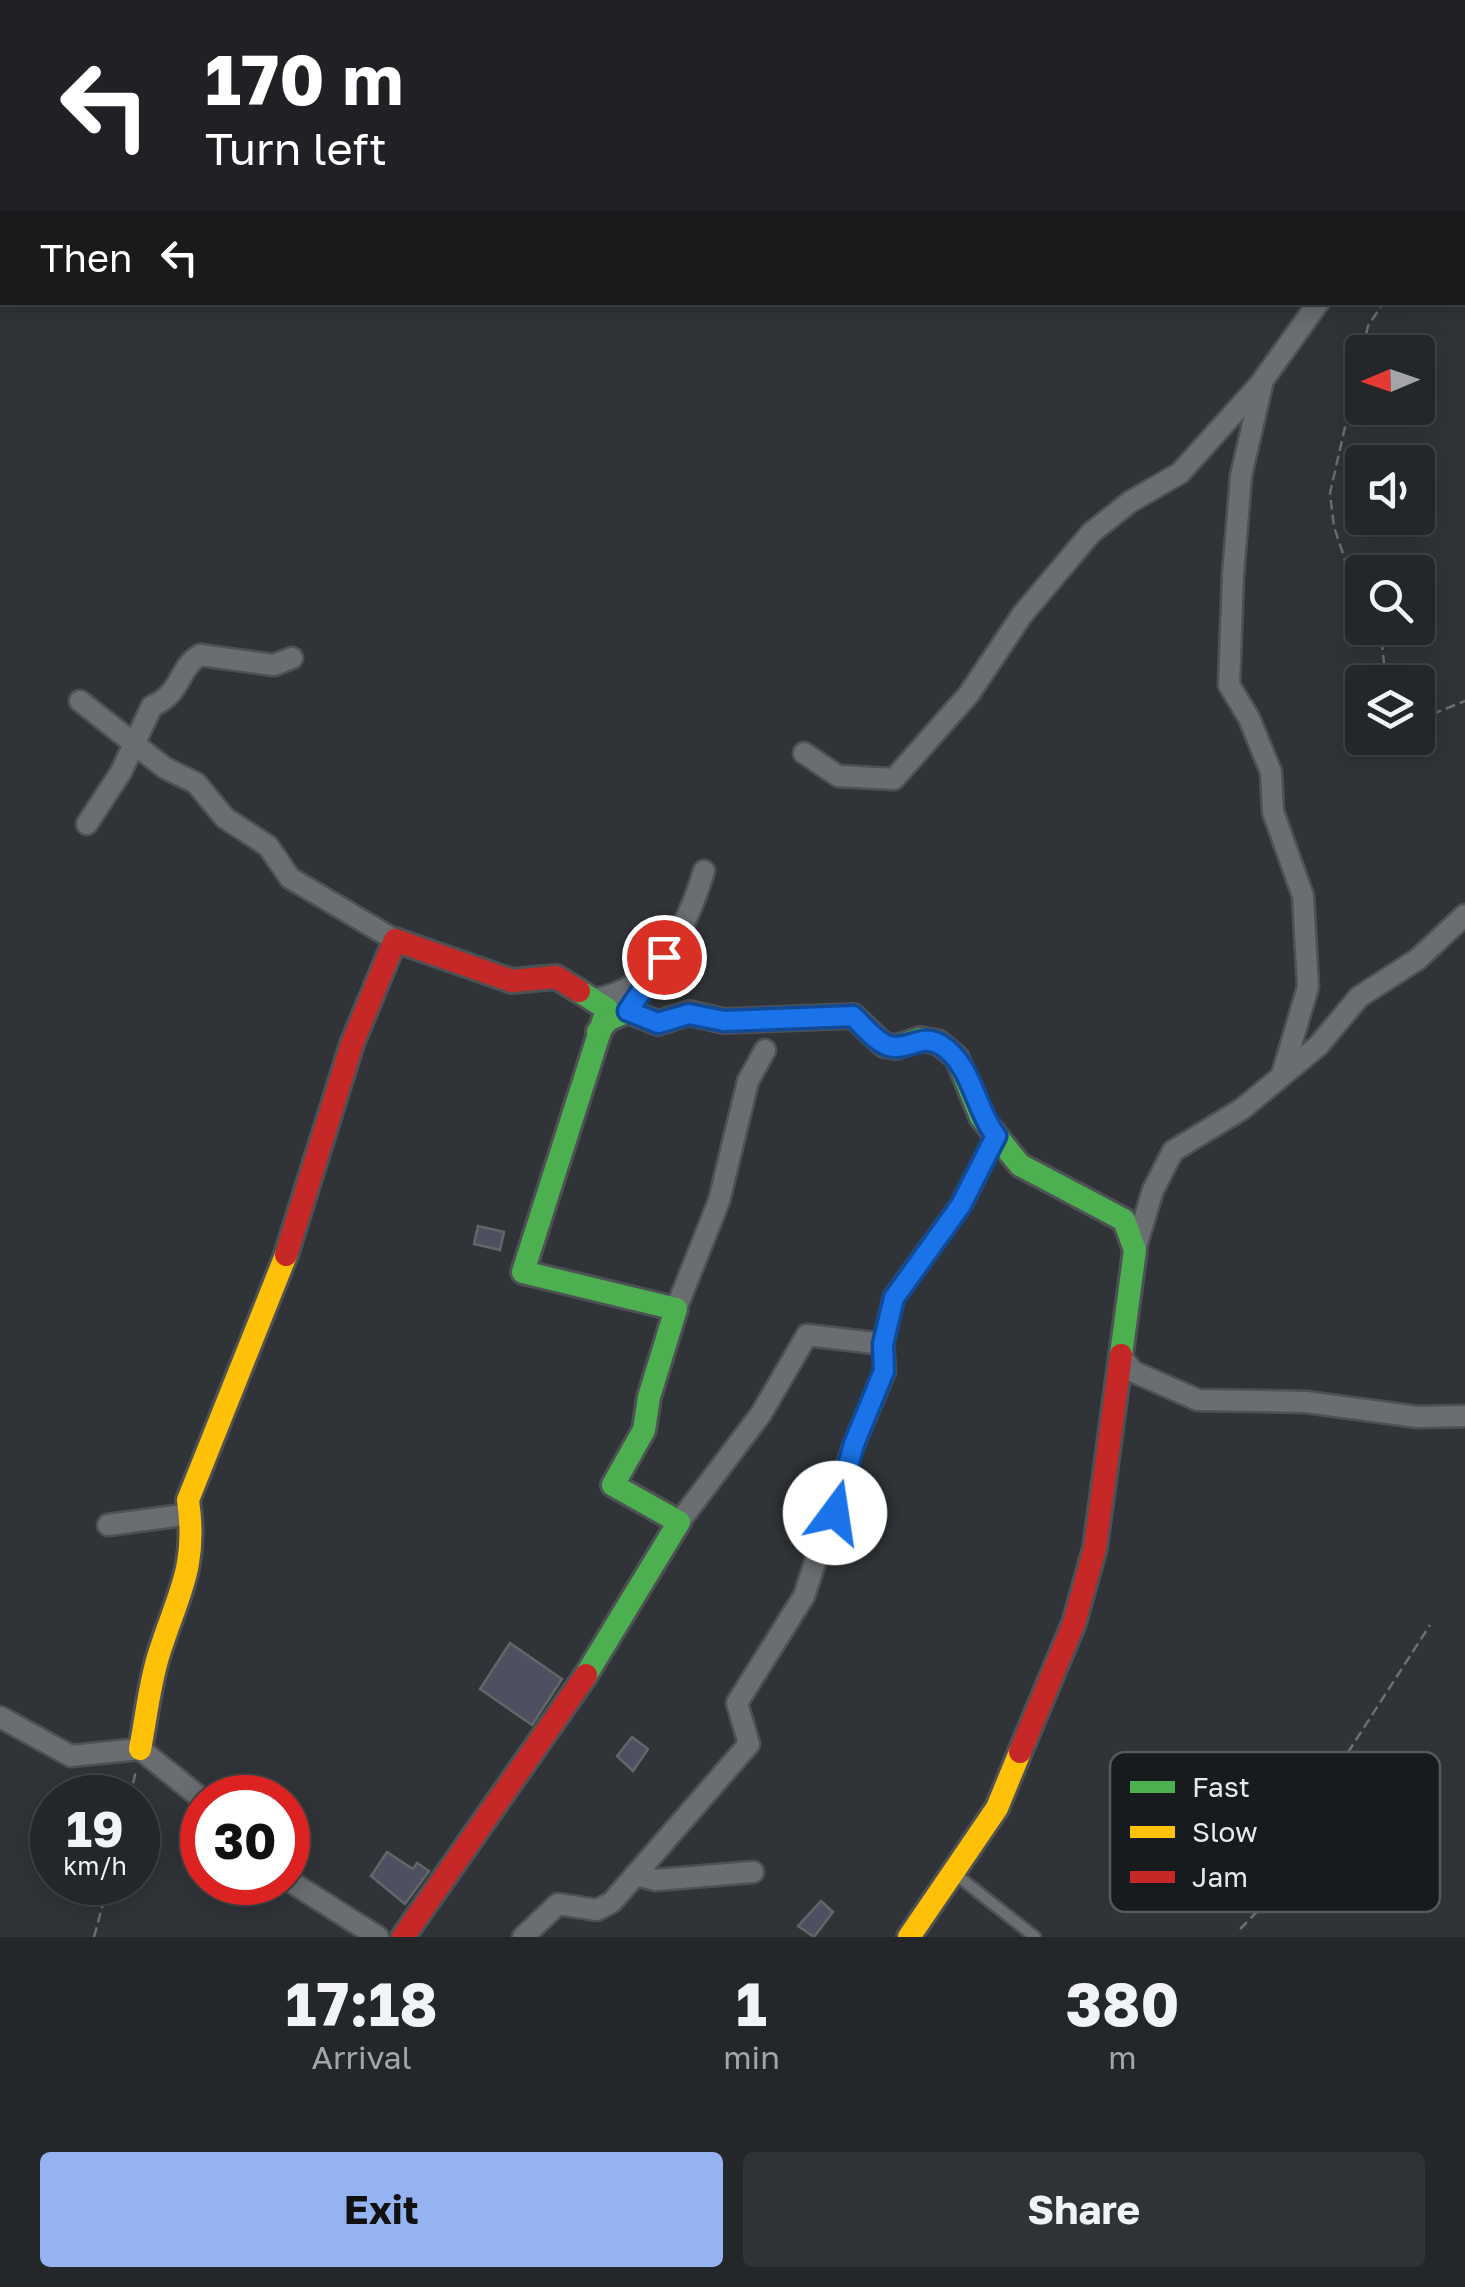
<!DOCTYPE html>
<html lang="en">
<head>
<meta charset="utf-8">
<style>
  body { margin:0; font-family:"Golos Text",sans-serif; background:#303336; color:#f1f3f6; height:100vh; display:flex; flex-direction:column; font-size:38px; white-space:nowrap }
  * { box-sizing:border-box; margin:0 }
  p { font-size:32px; color:#a3a5a8 }
  .icon { flex:none; width:55px; height:55px; fill:none; stroke:currentColor; stroke-width:2; stroke-linecap:round; stroke-linejoin:round }
  .map { position:relative; height:1937px; overflow:hidden }
  .sheet { display:flex; flex-direction:column; background:#24272a; flex:1 }
  .sheet>* { flex:none }
  .hud { position:absolute; left:0px; top:0px; width:1465px; height:305px; box-shadow:0 5px 25px #0003,0 0 0 2px #414447; background:#202124; color:#fff; overflow:hidden }
  .needle { width:65px; rotate:268deg }
  .fabs { position:absolute; left:1345px; top:335px; display:grid; gap:20px }
  .fabs a { display:grid; place-items:center; width:90px; height:90px; border-radius:10px; background:#24272a; box-shadow:0 5px 25px #0003,0 0 0 2px #414447; font-size:50px }
  .speed { position:absolute; left:30px; top:1775px; display:flex; gap:20px; font-size:50px; font-weight:700; text-align:center }
  .speed>* { display:grid; place-content:center; width:130px; height:130px; border-radius:50%; background:#24272a; box-shadow:0 5px 25px #0003,0 0 0 2px #414447; line-height:1 }
  .speed small { font-size:25px; font-weight:400 }
  .speed .limit { border:15px solid #d22; background:#fff; color:#111 }
  .pin { position:absolute; display:grid; place-items:center; width:85px; height:85px; color:#fff; margin:-42px; border:5px solid #fff; border-radius:50%; box-shadow:0 2px 10px #0007 }
  .me { position:absolute; width:110px; margin:-55px; rotate:14deg; stroke-linejoin:round; filter:drop-shadow(0 0 8px #0008) }
  .turn { display:flex; align-items:center; gap:35px; height:210px; padding:0 40px; font-size:45px }
  .turn .icon { width:130px; height:130px; stroke-width:2.5 }
  .turn b { display:block; font-size:70px; line-height:85px }
  .then { display:flex; align-items:center; height:95px; padding:0 40px; background:#0003; gap:20px; font-size:38px }
  .eta { display:flex; justify-content:space-evenly; align-items:center; height:170px; text-align:center }
  .eta b { font-size:60px; font-weight:700; line-height:70px }
  .cta { display:flex; gap:20px; margin-top:auto; padding:20px 40px }
  .cta a { flex:1; height:115px; border-radius:10px; background:#95b2f1; color:#111; font-size:40px; font-weight:700; line-height:115px; text-align:center }
  .cta a+a { background:#303336; color:#f1f3f6 }
  .map>svg:first-child { display:block }
  .building { fill:#4c5060; stroke:#636669; stroke-width:2.5 }
  .lines { fill:none; stroke-linecap:round; stroke-linejoin:round }
  .lane-casing { stroke:#4d5154; stroke-width:15 }
  .street-casing { stroke:#4d5154; stroke-width:25 }
  .fast-casing { stroke:#4d5154; stroke-width:28 }
  .slow-casing { stroke:#4d5154; stroke-width:28 }
  .jam-casing { stroke:#4d5154; stroke-width:28 }
  .path { stroke:#6c6e71; stroke-width:2.5; stroke-dasharray:10 5; stroke-linecap:butt }
  .lane { stroke:#6b6e71; stroke-width:10 }
  .street { stroke:#6b6e71; stroke-width:20 }
  .fast { stroke:#4caf50; stroke-width:22 }
  .slow { stroke:#ffc107; stroke-width:22 }
  .jam { stroke:#c62828; stroke-width:22 }
  .route-casing { stroke:#114b97; stroke-width:25 }
  .route { stroke:#1a73e8; stroke-width:18 }
  .key { fill:#171b1e; stroke:#54595c; stroke-width:2.5 }
  .key-label { font-size:28px; fill:#e4e9ee }
</style>
</head>
<body>
<div class="map">
<svg width="1465" height="1937" viewBox="0 0 1465 1937">
  <rect width="100%" height="100%" fill="#303438"/>
  <g class="building">
    <path d="M478,1226L504,1232L500,1250L474,1244Z"/>
    <path d="M510,1643L562,1679L532,1725L480,1689Z"/>
    <path d="M632,1737L648,1749L633,1771L617,1756Z"/>
    <path d="M387,1852L413,1869L417,1863L429,1871L405,1904L371,1876Z"/>
    <path d="M821,1901L833,1912L814,1937L798,1926Z"/>
  </g>
  <g class="lines">
    <defs>
      <path id="lane" d="M954,1873L1035,1937"/>
      <g id="street">
        <path d="M1462,43L1465,37"/>
        <path d="M1462,78L1465,75"/>
        <path d="M80,701L165,768L196,783L225,818L268,846L290,878L395,940"/>
        <path d="M804,753L838,776L894,779L969,694L1022,615L1091,533L1130,502L1180,473L1262,382"/>
        <path d="M87,824L121,772L152,706C183,693 177,669 200,655L274,665L292,658"/>
        <path d="M594,999C656,991 688,925 704,871"/>
        <path d="M1282,1075L1308,987L1303,896L1273,812L1271,772L1249,718L1229,685L1233,575L1241,476L1263,380L1319,302"/>
        <path d="M1135,1250L1153,1190L1173,1151L1242,1109L1318,1046L1359,997L1418,959L1465,915"/>
        <path d="M676,1309L719,1201L748,1081L765,1050"/>
        <path d="M1120,1356L1134,1372L1198,1400L1306,1402L1418,1417L1465,1416"/>
        <path d="M679,1522L761,1414L807,1335L883,1344L894,1297L961,1205L996,1136"/>
        <path d="M108,1525L190,1514"/>
        <path d="M0,1717L71,1756L140,1749L202,1799"/>
        <path d="M635,1875L656,1880L753,1872"/>
        <path d="M288,1880L378,1937"/>
        <path d="M523,1937L558,1904L597,1910L612,1902L749,1744L737,1703L804,1596L854,1444L885,1371L883,1344"/>
      </g>
      <g id="fast">
        <path d="M579,991L607,1009L523,1272L676,1309L649,1397L644,1430L613,1485L679,1522L586,1675"/>
        <path d="M598,1032L608,1020L628,1011L658,1023L689,1013L724,1021L853,1016L884,1045L896,1047L920,1039L938,1042L957,1058L981,1117L1020,1165L1124,1220L1135,1250L1121,1355"/>
      </g>
      <g id="slow">
        <path d="M140,1749C146,1719 149,1687 158,1657C177,1595 198,1569 188,1500L286,1255"/>
        <path d="M909,1937L997,1808L1020,1752"/>
      </g>
      <g id="jam">
        <path d="M286,1255L352,1044L395,940L512,981L556,977L579,991"/>
        <path d="M1020,1752L1074,1623L1095,1548L1121,1355"/>
        <path d="M403,1937L586,1675"/>
      </g>
    </defs>
    <use href="#lane" class="lane-casing"/>
    <use href="#street" class="street-casing"/>
    <use href="#fast" class="fast-casing"/>
    <use href="#slow" class="slow-casing"/>
    <use href="#jam" class="jam-casing"/>
    <g class="path">
      <path d="M1362,610L1334,527L1330,493L1368,326L1384,302"/>
      <path d="M1374,628L1381,635L1386,682"/>
      <path d="M1418,720L1465,701"/>
      <path d="M130,1798L136,1770"/>
      <path d="M1240,1929C1268,1901 1307,1861 1305,1819L1430,1625"/>
      <path d="M94,1937L109,1882"/>
    </g>
    <use href="#lane" class="lane"/>
    <use href="#street" class="street"/>
    <use href="#fast" class="fast"/>
    <use href="#slow" class="slow"/>
    <use href="#jam" class="jam"/>
  </g>
  <g class="lines">
    <defs>
      <path id="route" d="M664,957L628,1011L658,1023L689,1014L724,1021L853,1016C863,1026 876,1042 889,1046C908,1051 922,1033 941,1045C972,1064 975,1109 996,1136L961,1205L894,1298L883,1344L884,1371L854,1444L835,1513"/>
    </defs>
    <use href="#route" class="route-casing"/>
    <use href="#route" class="route"/>
  </g>
  <rect x="1110" y="1752" width="330" height="160" rx="15" class="key"/>
  <rect x="1130" y="1781" width="45" height="12" fill="#4caf50"/>
  <rect x="1130" y="1826" width="45" height="12" fill="#ffc107"/>
  <rect x="1130" y="1871" width="45" height="12" fill="#c62828"/>
  <g class="key-label">
    <text x="1192" y="1797">Fast</text>
    <text x="1192" y="1842">Slow</text>
    <text x="1192" y="1887">Jam</text>
  </g>
</svg>
<div class="fabs">
<a><svg class="needle" viewBox="-14 -14 28 28"><path d="M0-13l5 13h-10z" fill="#e53935"/><path d="M0 13l5-13h-10z" fill="#a3a5a8"/></svg></a>
<a><svg class="icon" aria-label="sound" viewBox="0 0 24 24"><path d="M4 9h4l5-4v14l-5-4H4zM17 9q2 3 0 6"/></svg></a>
<a><svg class="icon" aria-label="search" viewBox="0 0 24 24"><circle cx="10" cy="10" r="6"/><path d="M15 15l6 6"/></svg></a>
<a><svg class="icon" aria-label="layers" viewBox="0 0 24 24"><path d="M12 4l9 5-9 5-9-5zM3 14l9 5 9-5"/></svg></a>
</div>
<div class="speed"><div>19<small>km/h</small></div><div class="limit">30</div></div>
<div class="pin" style="left:664px;top:957px;background:#d93025"><svg class="icon" aria-label="arrive" viewBox="0 0 24 24"><path d="M6 21V4h12l-3 4 3 4H6"/></svg></div>
<svg class="me" style="left:835px;top:1513px" viewBox="-20 -20 40 40"><circle r="19" fill="#fff"/><path d="M0-13L10 11 0 6-10 11z" fill="#1a73e8"/></svg>
<div class="hud">
<div class="turn"><svg class="icon" aria-label="left" viewBox="0 0 24 24"><path d="M17 20v-9H6M10 6l-5 5 5 5"/></svg><div><b>170 m</b>Turn left</div></div>
<div class="then">Then<svg class="icon" aria-label="left" viewBox="0 0 24 24"><path d="M17 20v-9H6M10 6l-5 5 5 5"/></svg></div>
</div>
</div>
<section class="sheet">
<div class="eta">
<div><b>17:18</b><p>Arrival</p></div>
<div><b>1</b><p>min</p></div>
<div><b>380</b><p>m</p></div>
</div>
<div class="cta"><a>Exit</a><a>Share</a></div>
</section>
</body>
</html>
